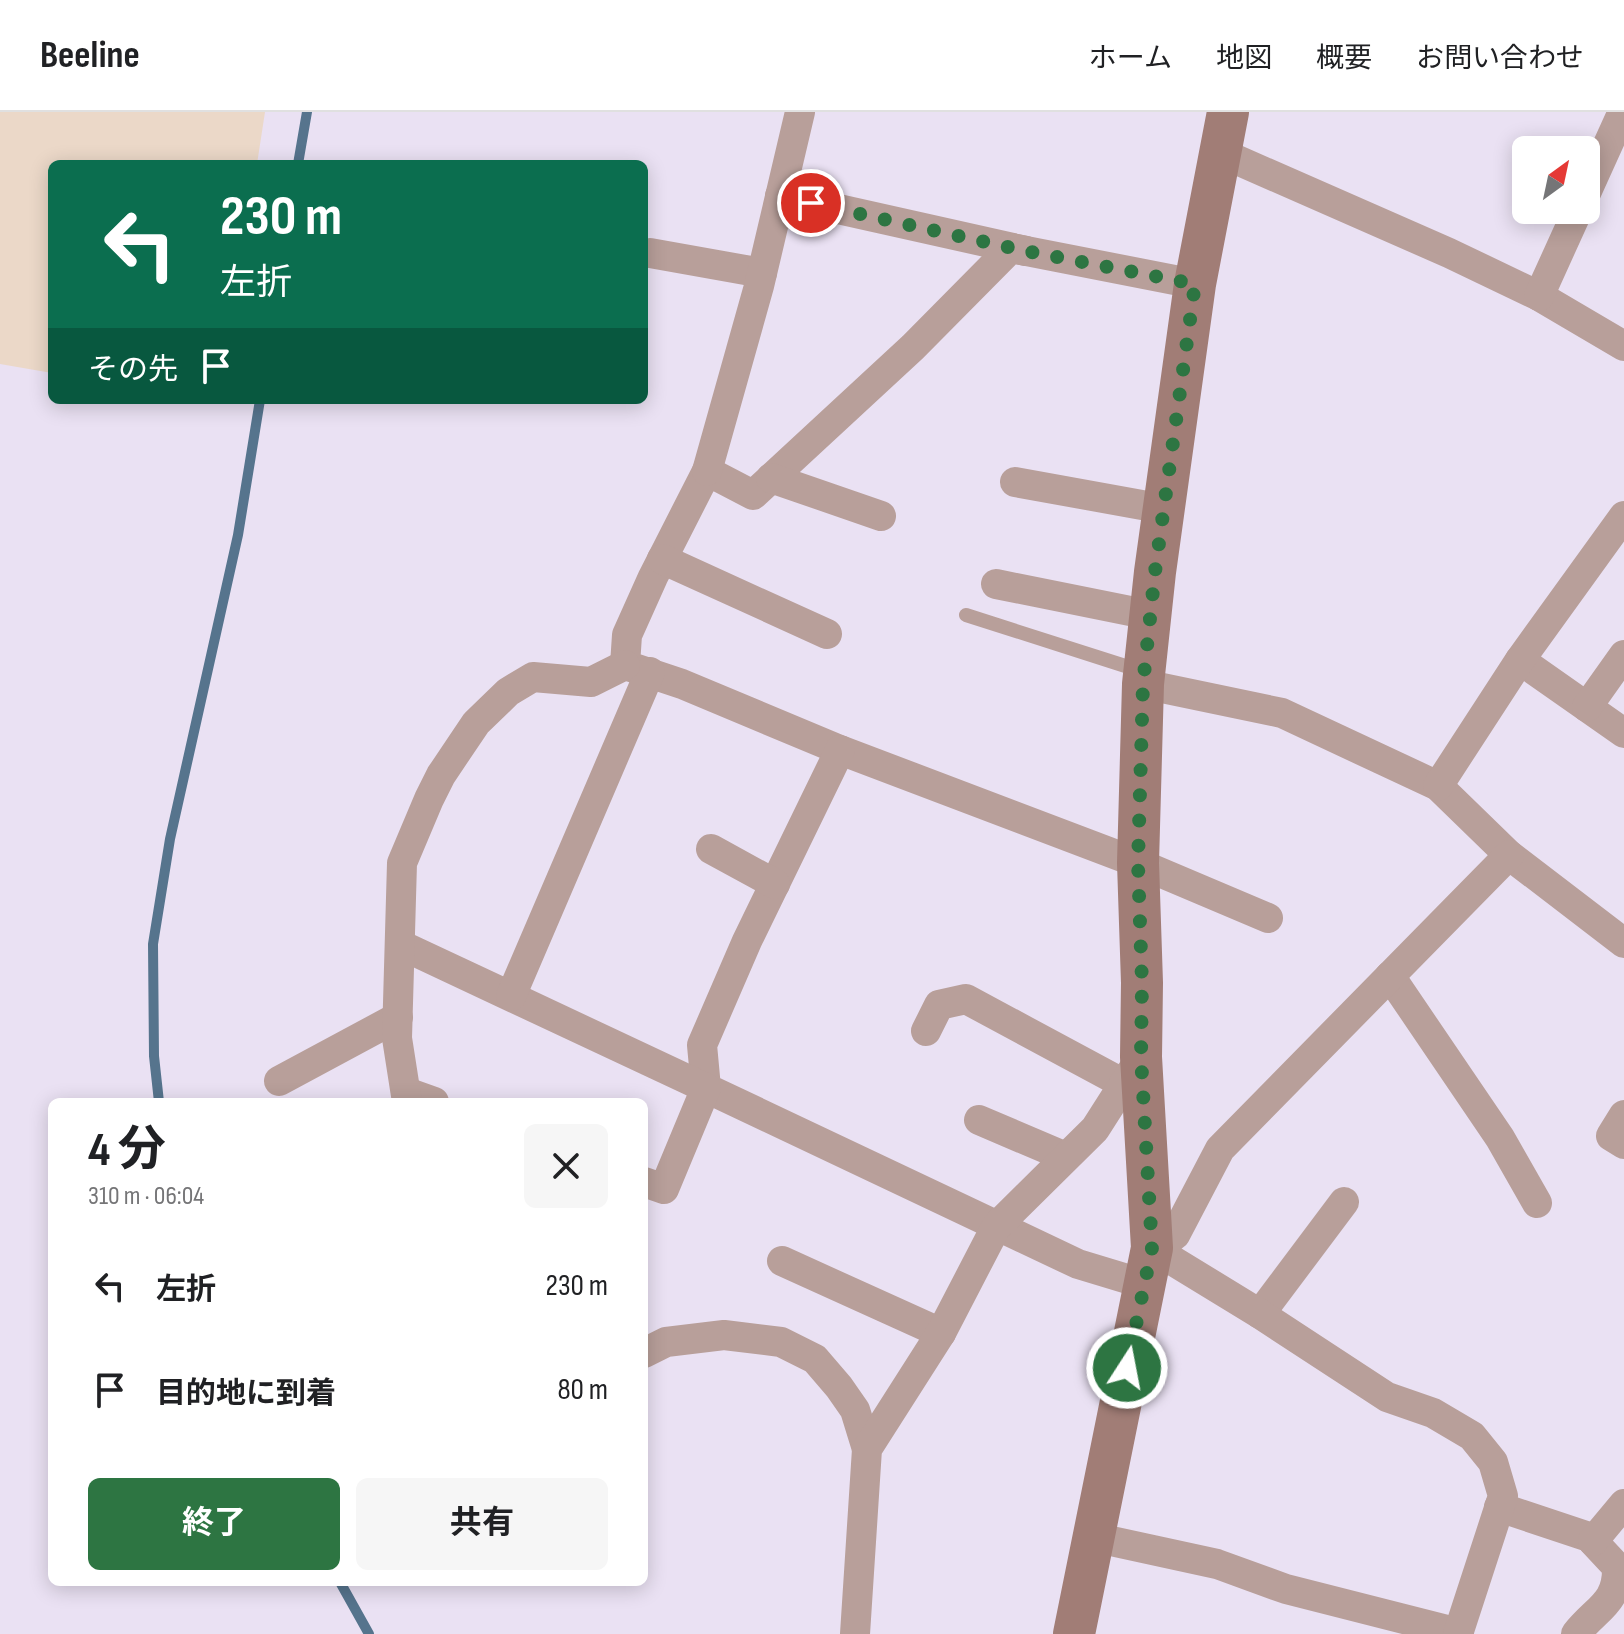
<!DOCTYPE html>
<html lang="ja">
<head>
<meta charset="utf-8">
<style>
  body { margin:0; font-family:"Sofia Sans Condensed","Noto Sans JP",sans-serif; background:#f6f6f6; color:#202124; height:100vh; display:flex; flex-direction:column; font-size:30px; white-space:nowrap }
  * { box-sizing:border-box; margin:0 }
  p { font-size:26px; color:#757577 }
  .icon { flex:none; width:44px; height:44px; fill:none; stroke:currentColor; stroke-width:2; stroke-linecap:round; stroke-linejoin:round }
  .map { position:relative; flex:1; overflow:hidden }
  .drawer { position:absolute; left:48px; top:986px; width:600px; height:488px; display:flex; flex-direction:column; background:#fff; border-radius:12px; box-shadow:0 4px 20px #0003 }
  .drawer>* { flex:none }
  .top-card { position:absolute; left:48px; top:48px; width:600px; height:244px; border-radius:12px; box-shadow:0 4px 20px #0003; background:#0b6e4f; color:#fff; overflow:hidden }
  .needle { width:52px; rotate:33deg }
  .fabs { position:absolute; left:1512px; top:24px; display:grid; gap:16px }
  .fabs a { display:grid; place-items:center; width:88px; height:88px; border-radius:12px; background:#fff; box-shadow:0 4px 20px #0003; font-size:40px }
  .pin { position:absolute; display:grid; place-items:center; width:68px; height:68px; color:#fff; margin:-34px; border:4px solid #fff; border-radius:50%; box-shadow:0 2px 8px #0007 }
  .me { position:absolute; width:88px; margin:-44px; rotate:11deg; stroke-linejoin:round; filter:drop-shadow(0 0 6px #0008) }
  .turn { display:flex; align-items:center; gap:28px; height:168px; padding:0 40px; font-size:36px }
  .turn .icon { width:104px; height:104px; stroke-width:2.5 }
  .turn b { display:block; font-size:56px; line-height:68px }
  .then { display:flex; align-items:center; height:76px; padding:0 40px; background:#0003; gap:16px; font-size:30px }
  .round { display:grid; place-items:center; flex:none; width:84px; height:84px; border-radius:12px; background:#f6f6f6 }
  .overview { display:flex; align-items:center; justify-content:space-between; height:136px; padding:0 40px }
  h1 { font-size:48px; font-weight:700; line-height:60px }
  .primary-button { display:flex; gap:16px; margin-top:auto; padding:16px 40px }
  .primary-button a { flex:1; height:92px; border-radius:12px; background:#2d7542; color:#fff; font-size:32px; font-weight:700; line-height:92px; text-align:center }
  .primary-button a+a { background:#f6f6f6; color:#202124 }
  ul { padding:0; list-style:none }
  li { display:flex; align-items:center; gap:24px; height:104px; padding:0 40px }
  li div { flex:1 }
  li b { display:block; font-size:30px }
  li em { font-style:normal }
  header { display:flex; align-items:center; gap:48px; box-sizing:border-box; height:112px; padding:0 40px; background:#fff; border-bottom:2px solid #e0e0e0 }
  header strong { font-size:38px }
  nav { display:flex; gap:44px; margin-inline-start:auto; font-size:28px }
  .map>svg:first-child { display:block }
  .education { fill:#ebd8c8 }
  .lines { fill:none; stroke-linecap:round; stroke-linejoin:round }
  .stream { stroke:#56748d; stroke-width:10 }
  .lane { stroke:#b89f9a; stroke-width:14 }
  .street { stroke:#b89f9a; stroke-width:30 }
  .secondary { stroke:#a17d76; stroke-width:42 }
  .route { stroke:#2d7542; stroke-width:14; stroke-dasharray:0 25.2 }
</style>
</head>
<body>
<header>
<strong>Beeline</strong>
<nav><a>ホーム</a><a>地図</a><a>概要</a><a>お問い合わせ</a></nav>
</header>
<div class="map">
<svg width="1624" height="1522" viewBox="0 0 1624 1522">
  <rect width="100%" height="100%" fill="#eae1f3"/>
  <path class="education" d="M0,0H265L257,52H52V261L0,252Z"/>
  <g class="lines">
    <g class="stream">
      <path d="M298,52L307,0"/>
      <path d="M159,990L154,944L153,832L170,727L238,423L260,288"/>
      <path d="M340,1470L369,1522"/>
    </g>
    <path class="lane" d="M966,503L1141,559"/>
    <g class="street">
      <path d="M1219,40L1449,141L1539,184L1624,234"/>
      <path d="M1586,81L1620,6"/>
      <path d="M780,84L1026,139"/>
      <path d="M650,141L762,161"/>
      <path d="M1195,172L1011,136L913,235L753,383L707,359L653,465L627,523L625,553L682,572L840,638L1138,751L1268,806"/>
      <path d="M1539,184L1578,98"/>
      <path d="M707,359L759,174L800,0"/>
      <path d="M771,366L881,404"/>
      <path d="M1015,370L1164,397"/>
      <path d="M662,447L827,522"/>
      <path d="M996,472L1150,503"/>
      <path d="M1520,548L1624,621"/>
      <path d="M1143,572L1282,601L1438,674L1509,743L1624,831"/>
      <path d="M1587,595L1624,543"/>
      <path d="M840,638L747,829L702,933L706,976L1078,1152L1144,1172"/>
      <path d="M1438,674L1520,548L1624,404"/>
      <path d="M711,737L775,772"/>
      <path d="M401,833L706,976L664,1077L644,1070"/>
      <path d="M1390,864L1500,1026L1537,1091"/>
      <path d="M511,884L650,560"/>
      <path d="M926,919L939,893L966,887L1124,972"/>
      <path d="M279,969L398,905"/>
      <path d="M406,980L434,990"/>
      <path d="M407,990L397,926L402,751L429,687L441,663L476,611L508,580L533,565L591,570L625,553"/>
      <path d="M1624,1003L1611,1024L1624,1032"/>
      <path d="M979,1008L1066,1045"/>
      <path d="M782,1149L941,1221"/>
      <path d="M1260,1202L1344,1090"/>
      <path d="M644,1241L666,1230L724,1223L781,1230L815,1247L839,1275L855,1298L867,1337"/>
      <path d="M1499,1395L1589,1425L1617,1455C1618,1492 1596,1496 1576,1522"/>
      <path d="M1093,1425L1217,1452L1286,1477L1459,1521"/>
      <path d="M1593,1429L1624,1392"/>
      <path d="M855,1522L867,1337L941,1221L996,1115L1095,1017L1141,945"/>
      <path d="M1458,1522L1503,1384L1493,1350L1472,1324L1433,1301L1387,1285L1260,1202L1152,1136L1175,1123L1220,1037L1509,743"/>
    </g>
    <path class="secondary" d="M1074,1522L1152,1136L1141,945L1142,871L1138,751L1143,572L1155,460L1195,172L1228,0"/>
  </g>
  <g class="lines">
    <path class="route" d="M811,91L1026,139L1195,172L1155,460L1143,572L1138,751L1142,871L1141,945L1152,1136L1127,1256"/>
  </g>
</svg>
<div class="fabs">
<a><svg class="needle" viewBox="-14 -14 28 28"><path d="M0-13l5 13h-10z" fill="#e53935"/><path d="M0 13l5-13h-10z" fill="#757577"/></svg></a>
</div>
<div class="pin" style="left:811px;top:91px;background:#d93025"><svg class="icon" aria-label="arrive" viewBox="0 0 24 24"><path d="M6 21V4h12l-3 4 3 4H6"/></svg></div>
<svg class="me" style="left:1127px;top:1256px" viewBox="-20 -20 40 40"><circle r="17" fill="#2d7542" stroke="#fff" stroke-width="3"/><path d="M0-11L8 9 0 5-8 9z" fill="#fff"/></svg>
<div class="top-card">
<div class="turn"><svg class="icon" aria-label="left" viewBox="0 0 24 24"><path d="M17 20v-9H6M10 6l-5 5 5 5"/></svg><div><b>230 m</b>左折</div></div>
<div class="then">その先<svg class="icon" aria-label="arrive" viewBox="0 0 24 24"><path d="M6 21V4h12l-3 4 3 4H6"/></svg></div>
</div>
<section class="drawer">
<div class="overview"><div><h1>4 分</h1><p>310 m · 06:04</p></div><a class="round"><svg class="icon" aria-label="close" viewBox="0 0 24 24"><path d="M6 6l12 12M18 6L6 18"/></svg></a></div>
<ul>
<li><svg class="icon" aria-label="left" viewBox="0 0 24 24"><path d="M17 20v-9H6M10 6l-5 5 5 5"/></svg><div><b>左折</b></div><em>230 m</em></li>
<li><svg class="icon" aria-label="arrive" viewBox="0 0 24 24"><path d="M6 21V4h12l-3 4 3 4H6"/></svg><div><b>目的地に到着</b></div><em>80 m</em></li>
</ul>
<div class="primary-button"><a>終了</a><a>共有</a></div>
</section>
</div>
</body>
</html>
